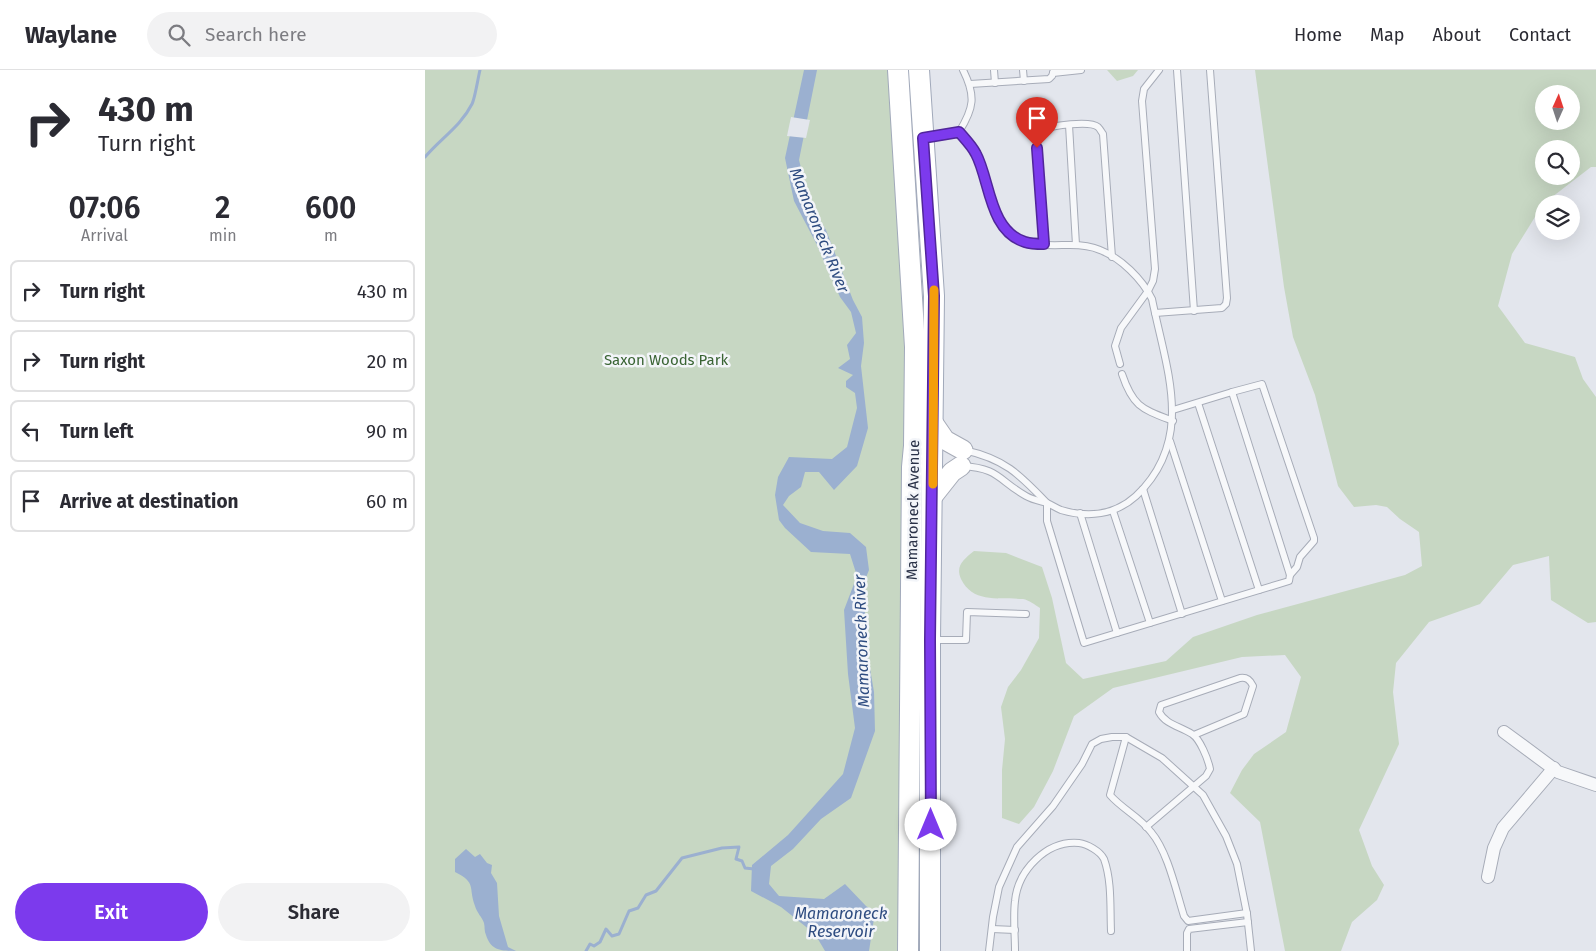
<!DOCTYPE html>
<html lang="en">
<head>
<meta charset="utf-8">
<style>
  body { margin:0; font-family:"Fira Sans",sans-serif; background:#f2f2f3; color:#2b2b33; height:100vh; display:flex; flex-direction:column; font-size:19px; white-space:nowrap }
  * { box-sizing:border-box; margin:0 }
  p { font-size:16px; color:#7c7c81 }
  .icon { flex:none; width:28px; height:28px; fill:none; stroke:currentColor; stroke-width:2; stroke-linecap:round; stroke-linejoin:round }
  .map { position:relative; flex:1; overflow:hidden }
  .side { display:flex; flex-direction:column; background:#fff; width:425px }
  .side>* { flex:none }
  .hud { background:#fff; color:#2b2b33; overflow:hidden }
  .needle { width:32px; rotate:3deg }
  .controls { position:absolute; left:1110px; top:15px; display:grid; gap:10px }
  .controls a { display:grid; place-items:center; width:45px; height:45px; border-radius:50%; background:#fff; box-shadow:0 5px 20px #0002; font-size:25px }
  .pin { position:absolute; display:grid; place-items:center; width:42px; height:42px; color:#fff; margin:-51px -21px; border-radius:50% 50% 50% 0; rotate:-45deg; box-shadow:0 0 5px #0007 }
  .pin .icon { rotate:45deg }
  .me { position:absolute; width:55px; margin:-28px; rotate:0deg; stroke-linejoin:round; filter:drop-shadow(0 0 4px #0008) }
  .turn { display:flex; align-items:center; gap:18px; height:105px; padding:0 15px; font-size:22px }
  .turn .icon { width:65px; height:65px; stroke-width:2.5 }
  .turn b { display:block; font-size:35px; line-height:42px }
  .eta { display:flex; justify-content:space-evenly; align-items:center; height:85px; text-align:center }
  .eta b { font-size:30px; font-weight:600; line-height:35px }
  .cta { display:flex; gap:10px; margin-top:auto; padding:10px 15px }
  .cta a { flex:1; height:58px; border-radius:30px; background:#7c3aed; color:#fff; font-size:20px; font-weight:600; line-height:58px; text-align:center }
  .cta a+a { background:#f2f2f3; color:#2b2b33 }
  ul { padding:0; list-style:none }
  li { display:flex; align-items:center; gap:15px; height:62px; margin:0 10px 8px; padding:0 5px; border:2px solid #e1e1e2; border-radius:8px }
  li div { flex:1 }
  li b { display:block; font-size:19px }
  li em { font-style:normal }
  header { display:flex; align-items:center; gap:30px; box-sizing:border-box; height:70px; padding:0 25px; background:#fff; border-bottom:1px solid #e1e1e2 }
  header strong { font-size:24px }
  nav { display:flex; gap:28px; margin-inline-start:auto; font-size:18px }
  .search { width:350px; height:45px; background:#f2f2f3; display:flex; align-items:center; gap:12px; box-sizing:border-box; padding:0 18px; border-radius:28px; color:#7c7c81; font-size:19px }
  main { display:flex; flex:1; min-height:0 }
  .map>svg:first-child { display:block }
  .green { fill:#c7d7c3; fill-rule:evenodd }
  .water { fill:#9bb0d0 }
  .pier { fill:#e3e6ed }
  .lines { fill:none; stroke-linecap:round; stroke-linejoin:round }
  .stream { stroke:#9bb0d0; stroke-width:3 }
  .lane-casing { stroke:#a7acb8; stroke-width:8 }
  .street-casing { stroke:#a7acb8; stroke-width:14 }
  .secondary-casing { stroke:#a7acb8; stroke-width:21 }
  .primary-casing { stroke:#a1a9ba; stroke-width:22 }
  .lane { stroke:#f7f8fa; stroke-width:6 }
  .street { stroke:#f7f8fa; stroke-width:12 }
  .secondary { stroke:#fff; stroke-width:19 }
  .primary { stroke:#fff; stroke-width:20 }
  .route-casing { stroke:#51269a; stroke-width:12 }
  .route { stroke:#7c3aed; stroke-width:9 }
  .slow { stroke:#f59e0b; stroke-width:9 }
  .labels { text-anchor:middle; stroke-width:5; stroke-linejoin:round; paint-order:stroke }
  .park-label { font-size:15px; fill:#3a6434; stroke:#f3f5f9 }
  .street-label { font-size:15px; fill:#293147; stroke:#f3f5f9 }
  .water-label { font-size:16px; font-style:italic; fill:#2e4c80; stroke:#f3f5f9 }
</style>
</head>
<body>
<header>
<strong>Waylane</strong>
<div class="search"><svg class="icon" aria-label="search" viewBox="0 0 24 24"><circle cx="10" cy="10" r="6"/><path d="M15 15l6 6"/></svg>Search here</div>
<nav><a>Home</a><a>Map</a><a>About</a><a>Contact</a></nav>
</header>
<main>
<section class="side">
<div class="hud">
<div class="turn"><svg class="icon" aria-label="right" viewBox="0 0 24 24"><path d="M7 20v-9h11M14 6l5 5-5 5"/></svg><div><b>430 m</b>Turn right</div></div>
</div>
<div class="eta">
<div><b>07:06</b><p>Arrival</p></div>
<div><b>2</b><p>min</p></div>
<div><b>600</b><p>m</p></div>
</div>
<ul>
<li><svg class="icon" aria-label="right" viewBox="0 0 24 24"><path d="M7 20v-9h11M14 6l5 5-5 5"/></svg><div><b>Turn right</b></div><em>430 m</em></li>
<li><svg class="icon" aria-label="right" viewBox="0 0 24 24"><path d="M7 20v-9h11M14 6l5 5-5 5"/></svg><div><b>Turn right</b></div><em>20 m</em></li>
<li><svg class="icon" aria-label="left" viewBox="0 0 24 24"><path d="M17 20v-9H6M10 6l-5 5 5 5"/></svg><div><b>Turn left</b></div><em>90 m</em></li>
<li><svg class="icon" aria-label="arrive" viewBox="0 0 24 24"><path d="M6 21V4h12l-3 4 3 4H6"/></svg><div><b>Arrive at destination</b></div><em>60 m</em></li>
</ul>
<div class="cta"><a>Exit</a><a>Share</a></div>
</section>
<div class="map">
<svg width="1171" height="881" viewBox="0 0 1171 881">
  <rect width="100%" height="100%" fill="#e3e6ed"/>
  <g class="green">
    <path d="M0,0H465L483,238L474,881H0Z"/>
    <path d="M682,0H713L708,6L692,11Z"/>
    <path d="M830,0H1171V97H1166L1118,134L1087,184L1073,236L1100,273L1150,287L1158,309L1171,327V552L1163,553L1126,530L1124,486L1088,495L1055,534L1004,552L971,593L968,622L974,674L934,760L947,796L959,815L952,830L927,852L916,881H860L835,752L805,723L817,700L829,684L861,662L876,607L860,585L817,587L688,618L649,646L628,701L609,737L594,754L577,748V700L580,669L576,637L583,617L596,600L614,568L615,538C610,535 604,530 598,529C575,527 548,534 536,509C530,496 539,489 549,481L581,483L617,497L627,528L641,593L658,609L741,591L768,567L832,545L980,505L997,496L994,462L975,449L962,437L951,435L929,437L913,416L890,325L868,267L859,217ZM1119,24H1146V51H1119ZM1119,79H1146V106H1119Z"/>
  </g>
  <g class="water">
    <path d="M379,0H392L374,90L385,134L401,160L428,230L437,247L439,273L436,296L443,358L432,396L409,420L394,402H380L376,417L364,426L358,435L375,453L398,461L425,463L441,477L444,500L440,510V569L449,622L450,661L426,728L396,749L368,779L346,796L344,814L354,826L399,829L420,814L441,836L450,842L444,881H400L390,864L356,837L326,821L327,795L363,765L418,704L430,658L423,604L419,540L432,506L425,484L386,482L360,458L354,450L350,425L353,407L364,387L407,389L422,377L432,338L430,323L421,317V311L428,305L413,298L425,289L422,275L431,263L426,242L415,227L392,175L369,131L360,88Z"/>
    <path d="M41,779L50,787L55,784L62,793L67,795L66,803L72,813L74,846L83,877L91,881C77,881 66,881 61,865C59,861 60,857 59,853C57,847 52,843 50,836C43,817 52,813 30,802V789Z"/>
  </g>
  <path class="pier" d="M366,47L385,50L381,68L362,66Z"/>
  <g class="lines">
    <g class="stream">
      <path d="M0,87C15,69 36,56 47,34C50,28 53,8 55,0"/>
      <path d="M161,881L165,874L169,876L175,872L181,859L187,866L194,864L204,841L213,838L221,825L231,821L257,788L297,778L314,777L311,789L317,791L320,798L329,799"/>
    </g>
    <defs>
      <g id="lane">
        <path d="M569,0L570,13"/>
        <path d="M598,0L599,11"/>
        <path d="M752,0L769,241"/>
        <path d="M628,3L656,0"/>
        <path d="M545,14L624,9L627,6L629,0"/>
        <path d="M644,55L651,175"/>
        <path d="M534,62C540,69 546,76 551,84C566,111 562,149 592,168C606,177 628,175 645,175C654,175 666,176 675,180C696,188 717,209 727,229C741,299 771,369 711,426C690,445 663,448 636,440C631,438 627,435 622,433C615,431 608,430 601,426C573,410 574,398 537,396"/>
        <path d="M500,68L534,62C549,38 551,26 538,0"/>
        <path d="M619,174L612,78L613,67L617,59C627,56 665,50 673,57C675,59 676,61 678,64L687,187"/>
        <path d="M730,243L797,238L801,234L802,228L785,0"/>
        <path d="M695,294L690,276L696,258L723,221L728,211L730,199L717,31L719,19L734,0"/>
        <path d="M697,304C708,337 717,339 748,351"/>
        <path d="M807,322L837,314L889,468V471L875,487L872,497L865,505"/>
        <path d="M773,333L834,520"/>
        <path d="M745,371L797,531"/>
        <path d="M539,380C580,389 594,404 622,433V451L659,573L864,511L865,505L807,322L748,340"/>
        <path d="M718,419L757,544"/>
        <path d="M688,441L725,553"/>
        <path d="M655,443L692,563"/>
        <path d="M509,570H541L542,542L601,544"/>
        <path d="M701,667L685,725C697,739 715,747 726,762C743,782 751,821 759,846L763,851L822,843"/>
        <path d="M721,757L781,706L785,699C783,689 775,669 767,664C755,656 741,655 734,642L736,635L815,608C822,607 825,610 828,616L819,644L769,665"/>
        <path d="M567,859L590,860"/>
        <path d="M564,881L568,847L574,817L592,777L628,736L657,694L667,674L676,669L687,667H701L737,688L778,725L801,766L812,794L822,844L826,881"/>
        <path d="M590,881C590,865 588,847 590,831C593,800 622,770 654,773C662,774 675,781 679,789C687,811 685,838 686,861"/>
        <path d="M762,881V863L764,859L823,852"/>
      </g>
      <g id="street">
        <path d="M1079,662L1133,702L1171,715"/>
        <path d="M1063,807L1069,778L1078,758L1129,698"/>
      </g>
      <g id="secondary">
        <path d="M509,354L520,370L538,380"/>
        <path d="M508,426L527,402L536,396"/>
      </g>
      <g id="primary">
        <path d="M473,0L490,277L489,376L487,397L483,881"/>
        <path d="M494,0L509,226L505,570V881"/>
      </g>
    </defs>
    <use href="#lane" class="lane-casing"/>
    <use href="#street" class="street-casing"/>
    <use href="#secondary" class="secondary-casing"/>
    <use href="#primary" class="primary-casing"/>
    <use href="#lane" class="lane"/>
    <use href="#street" class="street"/>
    <use href="#secondary" class="secondary"/>
    <use href="#primary" class="primary"/>
  </g>
  <g class="lines">
    <defs>
      <path id="route" d="M506,755L505,570L509,226L498,68L534,62C540,69 547,76 551,84C565,110 564,161 600,172C606,174 613,174 619,174L612,78"/>
    </defs>
    <use href="#route" class="route-casing"/>
    <use href="#route" class="route"/>
    <path class="slow" d="M508,414L509,220"/>
  </g>
  <g class="labels">
    <g class="park-label">
      <text x="241" y="295">Saxon Woods Park</text>
    </g>
    <g class="street-label">
      <text transform="translate(488 440) rotate(-89)" y="5">Mamaroneck Avenue</text>
    </g>
    <g class="water-label">
      <text transform="translate(395 160) rotate(68)" y="6">Mamaroneck River</text>
      <text transform="translate(436 571) rotate(-92)" y="6">Mamaroneck River</text>
      <text x="416" y="849">Mamaroneck<tspan x="416" dy="18">Reservoir</tspan></text>
    </g>
  </g>
</svg>
<div class="controls">
<a><svg class="needle" viewBox="-14 -14 28 28"><path d="M0-13l5 13h-10z" fill="#e53935"/><path d="M0 13l5-13h-10z" fill="#7c7c81"/></svg></a>
<a><svg class="icon" aria-label="search" viewBox="0 0 24 24"><circle cx="10" cy="10" r="6"/><path d="M15 15l6 6"/></svg></a>
<a><svg class="icon" aria-label="layers" viewBox="0 0 24 24"><path d="M12 4l9 5-9 5-9-5zM3 14l9 5 9-5"/></svg></a>
</div>
<div class="pin" style="left:612px;top:78px;background:#d93025"><svg class="icon" aria-label="arrive" viewBox="0 0 24 24"><path d="M6 21V4h12l-3 4 3 4H6"/></svg></div>
<svg class="me" style="left:506px;top:755px" viewBox="-20 -20 40 40"><circle r="19" fill="#fff"/><path d="M0-13L10 11 0 6-10 11z" fill="#7c3aed"/></svg>
</div>
</main>
</body>
</html>
